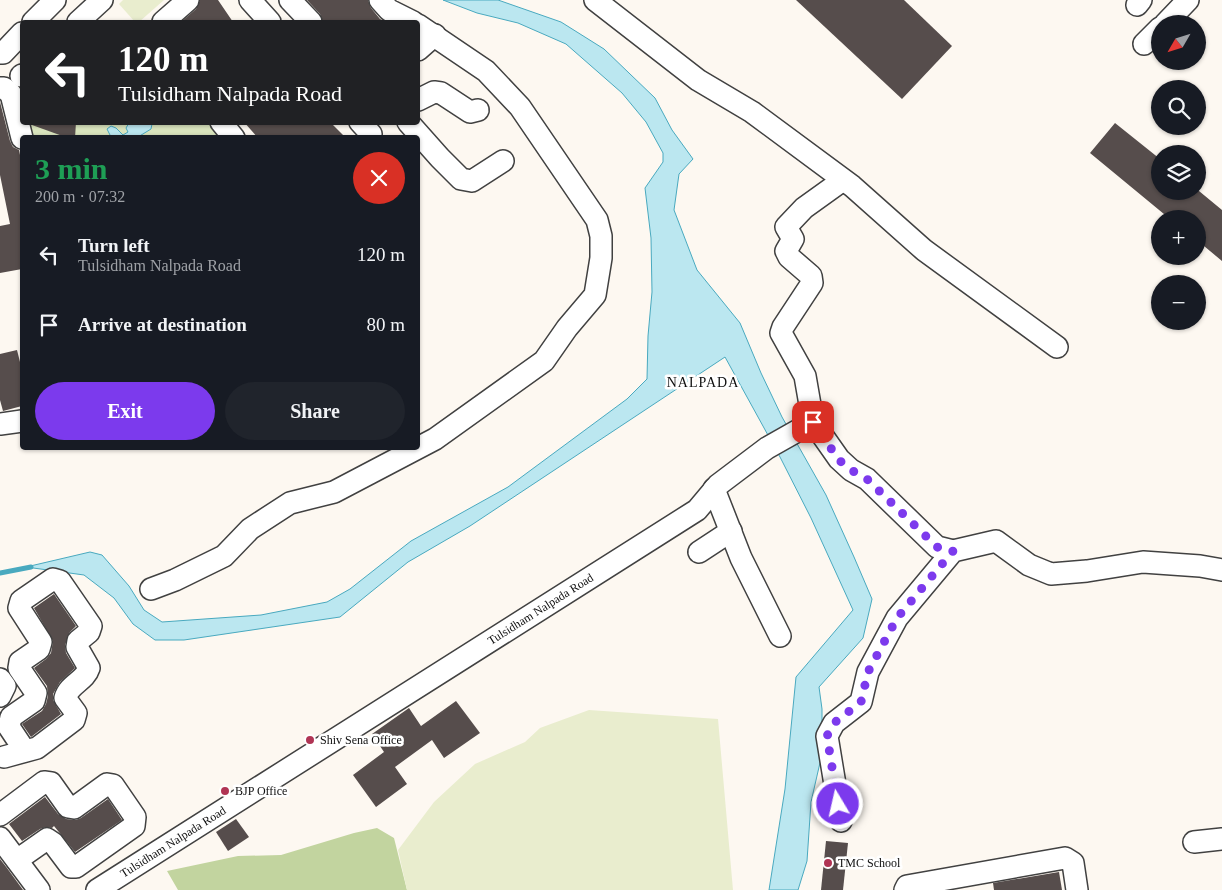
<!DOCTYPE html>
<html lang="en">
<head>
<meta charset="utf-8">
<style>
  body { margin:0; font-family:Georgia,serif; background:#20242c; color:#f1f3f6; height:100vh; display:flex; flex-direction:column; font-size:19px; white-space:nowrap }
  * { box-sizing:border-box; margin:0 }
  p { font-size:16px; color:#9ea1a6 }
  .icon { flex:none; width:28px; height:28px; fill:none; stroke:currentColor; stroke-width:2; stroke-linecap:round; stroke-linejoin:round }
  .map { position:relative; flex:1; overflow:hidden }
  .side { position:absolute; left:20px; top:135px; width:400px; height:315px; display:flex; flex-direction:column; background:#171b24; border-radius:5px; box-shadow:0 1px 4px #0004 }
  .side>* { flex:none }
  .guide { position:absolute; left:20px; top:20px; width:400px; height:105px; border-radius:5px; box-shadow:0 1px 4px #0004; background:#202124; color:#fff; overflow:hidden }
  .needle { width:32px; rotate:231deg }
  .fabs { position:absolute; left:1151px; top:15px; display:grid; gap:10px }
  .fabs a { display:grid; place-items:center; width:55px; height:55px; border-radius:50%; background:#171b24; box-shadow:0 1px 4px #0004; font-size:25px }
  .pin { position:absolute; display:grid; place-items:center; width:42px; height:42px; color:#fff; margin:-21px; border-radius:10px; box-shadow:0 2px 8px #0006 }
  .me { position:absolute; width:55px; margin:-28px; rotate:351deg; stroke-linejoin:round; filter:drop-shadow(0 0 4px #0008) }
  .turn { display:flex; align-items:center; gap:18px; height:105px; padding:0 15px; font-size:22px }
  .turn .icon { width:65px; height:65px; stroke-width:2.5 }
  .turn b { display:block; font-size:35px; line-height:42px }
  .round { display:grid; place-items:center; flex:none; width:52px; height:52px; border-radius:26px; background:#20242c }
  .head { display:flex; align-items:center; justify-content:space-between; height:85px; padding:0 15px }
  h1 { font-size:30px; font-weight:600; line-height:38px; color:#1e9e55 }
  .primary-button { display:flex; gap:10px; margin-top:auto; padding:10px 15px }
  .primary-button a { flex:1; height:58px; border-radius:30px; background:#7c3aed; color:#fff; font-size:20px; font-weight:600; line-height:58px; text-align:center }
  .primary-button a+a { background:#20242c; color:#f1f3f6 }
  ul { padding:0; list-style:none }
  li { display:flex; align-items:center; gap:15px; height:70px; padding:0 15px }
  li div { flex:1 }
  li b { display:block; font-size:19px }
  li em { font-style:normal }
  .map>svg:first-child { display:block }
  .green { fill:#dae5be }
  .forest { fill:#c2d49f }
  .pitch { fill:#e9edce }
  .water { fill:#bbe7f0; stroke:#49a9bf }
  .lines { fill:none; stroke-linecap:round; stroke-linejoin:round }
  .stream { stroke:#49a9bf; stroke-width:5 }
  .building { fill:#564d4c }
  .minor-casing { stroke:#414141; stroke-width:24 }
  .minor { stroke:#fff; stroke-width:21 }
  .route { stroke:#7c3aed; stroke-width:9; stroke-dasharray:0 16.2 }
  .poi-dot { fill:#b03454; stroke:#fff; stroke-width:2 }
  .labels { text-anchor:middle; stroke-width:5; stroke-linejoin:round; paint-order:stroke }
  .street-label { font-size:12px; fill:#0e0e0e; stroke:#fff }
  .poi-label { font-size:12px; fill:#0e0e0e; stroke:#fff; text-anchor:start }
  .neighbourhood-label { font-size:14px; letter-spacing:1px; fill:#0e0e0e; stroke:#fff }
</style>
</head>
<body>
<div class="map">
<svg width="1222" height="890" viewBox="0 0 1222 890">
  <rect width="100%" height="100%" fill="#fdf8f1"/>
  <path class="green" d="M29,123H211L224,137H32Z"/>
  <path class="forest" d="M377,828L394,838L407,890H178L167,871L238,856L281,855L354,833Z"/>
  <g class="pitch">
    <path d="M123,0H164L139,22H135L119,4Z"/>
    <path d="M589,710L718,719L733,890H407L398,850L434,802L475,764L525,742L540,728Z"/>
  </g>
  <g class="water">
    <path d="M443,0H498L561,22L604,49L655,98L672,130L693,159L679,174L674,210L697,270L740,323L761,373L782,417L826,495L854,557L872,599L863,638L819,687L822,709V754L811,802L807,861L798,890H769L785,789L796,677L853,610L811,518L780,457L725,357L470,526L408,562L340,617L184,640H155L133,624L114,598L84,575L26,567L90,552L102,555L129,586L144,610L162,622L261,615L327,602L350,589L411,541L508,487L627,399L647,379L648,336L652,292L651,238L645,188L663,162V153L646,122L622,93L566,44L518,23L477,13Z"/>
    <path d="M129,123H147L152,124L151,129L138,137H111L107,129L111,126L116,128L123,135L128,132L126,128Z"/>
  </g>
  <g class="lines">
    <path class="stream" d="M0,573L31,567"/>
  </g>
  <g class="building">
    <path d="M200,0H218L233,22H181L196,9Z"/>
    <path d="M307,0H368L371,8L380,19L386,22H323L320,14Z"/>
    <path d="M796,0H904L952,46L902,99Z"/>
    <path d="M0,102L10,141L13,147L19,150L22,165V269L0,273V226L10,224L0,175Z"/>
    <path d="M32,122H76L75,138H68L32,125Z"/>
    <path d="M244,122H330L346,138H258Z"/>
    <path d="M1115,123L1160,159V191H1199L1222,210V261L1198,241V219H1170L1090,153Z"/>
    <path d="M17,350L22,370V406L3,411L0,400V354Z"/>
    <path d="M54,594L76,626L70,632L65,645L66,653L75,668L60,682L53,694V700L61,714L31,737L22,724L42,711L46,704L48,696L47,686L34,668L46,659L51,653L53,641L34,608Z"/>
    <path d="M456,701L480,733L444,758L432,740L395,767L407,784L376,807L353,775L384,752L372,734L409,708L421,726Z"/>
    <path d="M45,797L58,814L66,819L76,820L81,818L108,799L122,820L75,852L54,826L52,828L46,827L40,829L22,841L9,824Z"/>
    <path d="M236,819L249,837L228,851L216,832Z"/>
    <path d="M826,841L848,843L843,890H821Z"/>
    <path d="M0,859L7,868L23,890H0Z"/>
    <path d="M1059,872L1062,890H994L993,883Z"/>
  </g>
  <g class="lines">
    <defs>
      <g id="minor">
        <path d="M250,0L270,22"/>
        <path d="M290,0L311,22"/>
        <path d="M380,0L389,10L413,22"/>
        <path d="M595,0L698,80L752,112L852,186L924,250L1057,347"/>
        <path d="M1137,5L1141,0"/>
        <path d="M33,22L55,0"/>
        <path d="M78,22L102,0"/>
        <path d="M163,22L188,0"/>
        <path d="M1165,24L1188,0"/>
        <path d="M1144,44L1160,28"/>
        <path d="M418,50L435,35"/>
        <path d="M0,53H3L22,33"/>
        <path d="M21,76L22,75"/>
        <path d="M0,88H4L11,94L22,138"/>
        <path d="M418,100L434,92L441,93L470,112L478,110"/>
        <path d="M221,122L234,138"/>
        <path d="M360,122L371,134L370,138"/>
        <path d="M408,122L440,158L461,179L472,181L503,161"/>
        <path d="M843,180L804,208L786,227L793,239L786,251L789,257L811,276L812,283L783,327L781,333L805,376L813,422L839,459L851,470L867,479L937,547L953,551"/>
        <path d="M0,424L22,421"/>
        <path d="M714,489L741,558L780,636"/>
        <path d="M699,552L731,531"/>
        <path d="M151,589L175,580L224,556L250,529L290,503L334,492L435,439L544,361L567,328L595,295L601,258V236L597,220L520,107L486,71L418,25"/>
        <path d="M0,679L5,686L0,696"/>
        <path d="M4,757L37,748L74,720L76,713L65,698C69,684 85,681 89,668L77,647L78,641L89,632L91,626L60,581L53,579L21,601L19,608L41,642L39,649L20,662L19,668L36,693L34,701L11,717L9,727L25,751"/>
        <path d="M0,815L44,782L51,783L68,807L74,808L107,784L113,785L135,817L134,826L76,867H71L53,843L47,839L17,860"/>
        <path d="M841,821L827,736L834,723L861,702L868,672L897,618L953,551L996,541L1029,565L1051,574L1087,571L1143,562L1200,566L1222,570"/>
        <path d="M0,838L39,890"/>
        <path d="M1194,842L1222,839"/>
        <path id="s1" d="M97,890L697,510L718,485L767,448L813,422"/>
        <path d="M905,890L907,886L1065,858L1073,863L1077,890"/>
      </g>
    </defs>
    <use href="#minor" class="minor-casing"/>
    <use href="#minor" class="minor"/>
  </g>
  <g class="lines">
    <path class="route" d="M813,422L839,460L851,470L867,479L937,547L953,551L897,618L868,672L861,702L834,723L827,736L838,804"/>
  </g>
  <g class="poi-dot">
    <circle cx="310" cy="740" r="5"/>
    <circle cx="225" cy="791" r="5"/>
    <circle cx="828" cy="863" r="5"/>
  </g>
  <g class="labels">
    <g class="street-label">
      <text dy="4" stroke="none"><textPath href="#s1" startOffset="525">Tulsidham Nalpada Road</textPath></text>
      <text dy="4" stroke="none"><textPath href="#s1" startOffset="90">Tulsidham Nalpada Road</textPath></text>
    </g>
    <g class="poi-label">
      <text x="320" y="744">Shiv Sena Office</text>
      <text x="235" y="795">BJP Office</text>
      <text x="838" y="867">TMC School</text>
    </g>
    <g class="neighbourhood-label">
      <text x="703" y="387">NALPADA</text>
    </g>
  </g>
</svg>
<div class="fabs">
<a><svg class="needle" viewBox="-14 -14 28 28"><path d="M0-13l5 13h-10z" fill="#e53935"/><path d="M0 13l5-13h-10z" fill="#9ea1a6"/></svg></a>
<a><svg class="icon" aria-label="search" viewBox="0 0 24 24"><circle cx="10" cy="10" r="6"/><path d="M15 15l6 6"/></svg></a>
<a><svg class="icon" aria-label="layers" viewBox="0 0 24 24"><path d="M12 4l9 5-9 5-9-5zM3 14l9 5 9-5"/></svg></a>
<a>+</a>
<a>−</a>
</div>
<div class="pin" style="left:813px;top:422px;background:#d93025"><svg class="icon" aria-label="arrive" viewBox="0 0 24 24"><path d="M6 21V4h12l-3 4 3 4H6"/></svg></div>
<svg class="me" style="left:838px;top:804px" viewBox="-20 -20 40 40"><circle r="17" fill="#7c3aed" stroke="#fff" stroke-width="3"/><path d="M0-11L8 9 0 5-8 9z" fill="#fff"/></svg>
<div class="guide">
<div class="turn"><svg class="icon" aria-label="left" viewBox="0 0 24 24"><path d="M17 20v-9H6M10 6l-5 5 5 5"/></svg><div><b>120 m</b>Tulsidham Nalpada Road</div></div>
</div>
<section class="side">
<div class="head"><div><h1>3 min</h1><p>200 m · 07:32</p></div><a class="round" style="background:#d93025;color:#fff"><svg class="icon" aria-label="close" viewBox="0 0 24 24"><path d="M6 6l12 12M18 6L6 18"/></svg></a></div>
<ul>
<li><svg class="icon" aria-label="left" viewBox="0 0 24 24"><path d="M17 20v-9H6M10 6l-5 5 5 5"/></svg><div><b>Turn left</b><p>Tulsidham Nalpada Road</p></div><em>120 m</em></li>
<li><svg class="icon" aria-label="arrive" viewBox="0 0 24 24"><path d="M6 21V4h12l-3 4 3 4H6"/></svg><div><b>Arrive at destination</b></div><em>80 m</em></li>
</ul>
<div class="primary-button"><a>Exit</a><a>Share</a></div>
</section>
</div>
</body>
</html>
